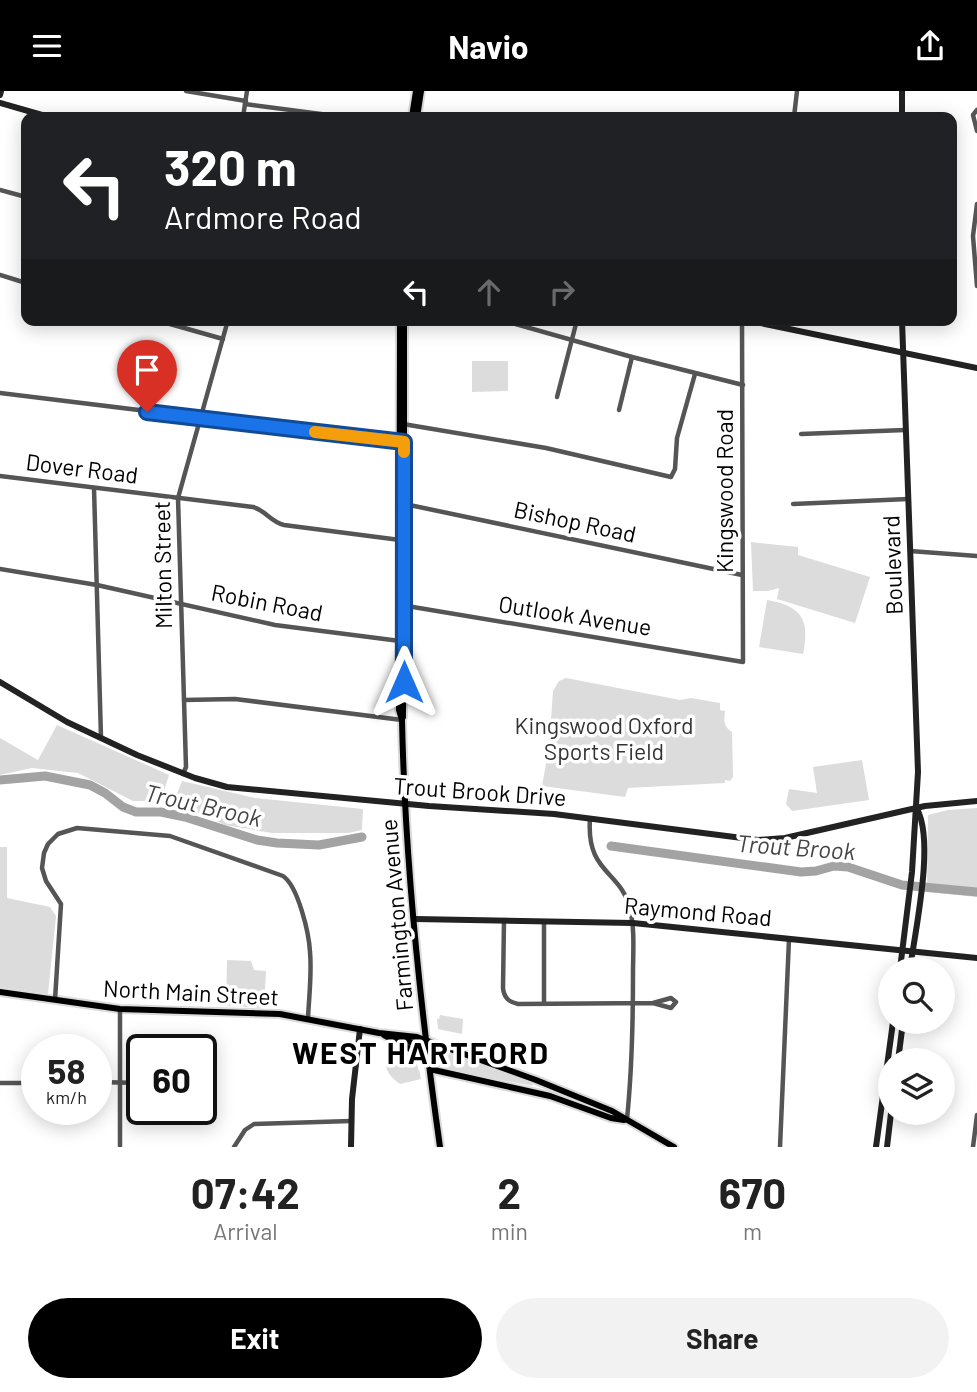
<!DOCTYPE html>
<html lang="en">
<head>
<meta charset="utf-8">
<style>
  body { margin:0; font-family:Barlow,sans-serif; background:#f2f2f2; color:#222; height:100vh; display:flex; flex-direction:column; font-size:26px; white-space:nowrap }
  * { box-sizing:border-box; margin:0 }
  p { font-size:23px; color:#767676 }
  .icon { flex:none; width:38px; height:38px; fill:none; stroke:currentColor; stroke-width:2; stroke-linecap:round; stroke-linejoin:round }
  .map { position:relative; height:1056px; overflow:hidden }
  .drawer { display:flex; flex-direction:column; background:#fff; flex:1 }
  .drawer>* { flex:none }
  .guide { position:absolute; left:21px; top:21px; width:936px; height:214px; border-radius:14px; box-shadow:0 4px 18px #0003; background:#202124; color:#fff; overflow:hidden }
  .tools { position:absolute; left:878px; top:866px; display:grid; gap:14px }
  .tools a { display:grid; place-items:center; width:77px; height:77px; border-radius:50%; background:#fff; box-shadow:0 4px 18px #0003; font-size:35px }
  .speed { position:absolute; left:21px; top:943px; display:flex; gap:14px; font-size:35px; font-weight:700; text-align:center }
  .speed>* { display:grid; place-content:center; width:91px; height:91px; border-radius:50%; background:#fff; box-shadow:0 4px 18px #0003; line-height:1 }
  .speed small { font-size:18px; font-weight:400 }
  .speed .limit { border:4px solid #111; border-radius:10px; background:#fff; color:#111 }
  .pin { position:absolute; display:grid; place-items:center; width:60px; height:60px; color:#fff; margin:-72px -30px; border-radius:50% 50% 50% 0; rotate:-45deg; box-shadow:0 0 7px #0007 }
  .pin .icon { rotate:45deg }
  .me { position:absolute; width:77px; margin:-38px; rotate:0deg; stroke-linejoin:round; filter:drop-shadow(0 0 5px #0008) }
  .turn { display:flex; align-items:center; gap:24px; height:147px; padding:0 28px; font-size:32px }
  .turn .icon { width:91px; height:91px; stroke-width:2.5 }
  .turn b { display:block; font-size:49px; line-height:60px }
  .lanes { display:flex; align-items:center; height:66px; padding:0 28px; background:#0003; justify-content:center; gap:35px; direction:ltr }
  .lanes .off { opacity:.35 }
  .eta { display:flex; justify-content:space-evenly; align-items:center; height:119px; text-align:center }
  .eta b { font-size:42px; font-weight:700; line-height:49px }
  .primary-button { display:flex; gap:14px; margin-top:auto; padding:14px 28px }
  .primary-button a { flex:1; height:80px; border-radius:42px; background:#000; color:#fff; font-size:28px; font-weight:700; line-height:80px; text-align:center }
  .primary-button a+a { background:#f2f2f2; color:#222 }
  header { display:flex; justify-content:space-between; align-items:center; height:91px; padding:0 28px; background:#000; color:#fff; font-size:32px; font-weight:700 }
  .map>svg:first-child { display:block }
  .green { fill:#dcdcdc }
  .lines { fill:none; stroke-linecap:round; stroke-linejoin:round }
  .river { stroke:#a3a3a3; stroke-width:9 }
  .primary-casing { stroke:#dbdbdb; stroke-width:10 }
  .street { stroke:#555; stroke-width:4.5 }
  .secondary { stroke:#222; stroke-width:6 }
  .primary { stroke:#000; stroke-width:6 }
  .route-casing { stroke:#114b97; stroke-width:18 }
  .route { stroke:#1a73e8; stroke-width:12 }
  .slow { stroke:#f59e0b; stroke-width:12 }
  .labels { text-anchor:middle; stroke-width:7; stroke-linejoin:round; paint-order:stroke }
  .street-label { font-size:23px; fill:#000; stroke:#fff }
  .park-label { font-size:23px; fill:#333; stroke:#fff }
  .water-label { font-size:24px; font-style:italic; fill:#444; stroke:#fff }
  .district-label { font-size:30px; font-weight:bold; letter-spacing:2px; fill:#000; stroke:#fff }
</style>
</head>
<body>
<header><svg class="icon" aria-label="menu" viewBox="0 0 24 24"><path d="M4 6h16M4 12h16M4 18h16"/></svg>Navio<svg class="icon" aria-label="share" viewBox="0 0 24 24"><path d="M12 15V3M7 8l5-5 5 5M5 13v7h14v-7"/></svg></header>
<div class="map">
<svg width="977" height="1056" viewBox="0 0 977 1056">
  <rect width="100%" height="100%" fill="#fff"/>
  <g class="green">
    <path d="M472,270H508V300L472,301Z"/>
    <path d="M751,451L798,456V464L870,486L855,532L777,508L779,497L768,500H753Z"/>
    <path d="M767,509C802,515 810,529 803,563L759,556Z"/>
    <path d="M566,587L680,609L691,607L720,612V619L725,620C724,630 723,635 732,641L733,686L730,690L725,689V692L628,697L625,706L542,695L549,656L553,600L559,590Z"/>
    <path d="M57,634L169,684L161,710H133L78,682L32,677L0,684V647L38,669Z"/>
    <path d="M862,669L869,709L792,720L786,713L789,698L817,702L813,676Z"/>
    <path d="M182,690L255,707L363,718L362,739L348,742H272L225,734L174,710Z"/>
    <path d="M977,717V806L927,801L928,724L948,719Z"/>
    <path d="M0,756H7V807L50,816L56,825L48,903L0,896Z"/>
    <path d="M227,869L251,870L254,879L266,880L264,917L226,915Z"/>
    <path d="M440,924L463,928L462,943L438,938L437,928H439Z"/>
    <path d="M391,953C409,958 418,969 421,988L400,993C382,979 385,975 391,953Z"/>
    <path d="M437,959L531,991L533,995L443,978L438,975Z"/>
  </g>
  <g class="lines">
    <g class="river">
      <path d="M0,689L45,685L90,694L105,702L123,716L136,721H161L185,726L257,749L277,752L319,754L362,746"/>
      <path d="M611,755L801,781L816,780L834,775L848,776L902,794L977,801"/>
    </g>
    <defs>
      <g id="primary">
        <path d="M412,26L416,0"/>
        <path d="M417,26L421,0"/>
        <path d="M400,229L399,619L402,629C405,772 420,915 440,1056"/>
        <path d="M404,402V229"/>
        <path d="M403,626L404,427"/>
        <path d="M0,901L120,918L280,923L379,942L417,946L536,989L612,1020L674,1056"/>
        <path d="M384,944L414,960L434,979L550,1005L611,1027L624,1029"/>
        <path d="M397,946L418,954L426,949"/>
      </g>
    </defs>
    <use href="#primary" class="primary-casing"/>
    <g class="street">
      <path d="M186,0L246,10"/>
      <path d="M245,13L344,26"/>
      <path d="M977,19L973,24L977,40"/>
      <path d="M243,26L247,0"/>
      <path d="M794,26L797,0"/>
      <path d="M0,99L26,106"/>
      <path d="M977,113L973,145L977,195"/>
      <path d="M0,184L26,192"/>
      <path d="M156,229L223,248"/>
      <path d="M404,231H508L632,266L743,294"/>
      <path d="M0,302L400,351"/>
      <path d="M557,306L577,229"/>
      <path d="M619,319L632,266"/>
      <path d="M403,333L546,357L671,386L675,378L677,347L695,283"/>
      <path d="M801,343L905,339"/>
      <path d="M0,385L253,416C265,419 271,431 284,434L400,449"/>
      <path d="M94,397L101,647"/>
      <path d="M400,412L742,484"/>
      <path d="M793,413L908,408"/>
      <path d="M910,460L977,465"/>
      <path d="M0,478L97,494L275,534L400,550"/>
      <path d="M401,514L743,571L742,229"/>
      <path d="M184,609L235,608L402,629"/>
      <path d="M183,683L186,676L178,407L228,229"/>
      <path d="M590,728C586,783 621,779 630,818C635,839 633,861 633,883C633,931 632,979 627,1028"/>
      <path d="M504,829L503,897C504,907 509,911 518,913L653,912L671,907L676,911L671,917L653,912"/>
      <path d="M55,909L61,813L46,790L42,777L44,762L48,753L58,743L77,737L170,745L283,785C298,795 309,842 310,861C312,882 309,906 308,927"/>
      <path d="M544,912V830"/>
      <path d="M120,918V1056"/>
      <path d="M96,991L142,992"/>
      <path d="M0,992H37"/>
      <path d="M234,1056L245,1039L254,1033L351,1030"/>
      <path d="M780,1056L789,848"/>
      <path d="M973,1056L977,1024"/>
    </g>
    <g class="secondary">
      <path d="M902,0V26"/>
      <path d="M0,4L1,0"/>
      <path d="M0,12L49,26"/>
      <path d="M746,229L977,277"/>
      <path d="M0,591L67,631L137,664L195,687L227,696L429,715L554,723L758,749L785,747L925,715L977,710"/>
      <path d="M415,828L633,832L977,867"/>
      <path d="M900,878L912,781L918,681L902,229"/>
      <path d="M910,878C915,840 935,751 917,718"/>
      <path d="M898,970L903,931"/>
      <path d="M351,1056L352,1008L360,938"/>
      <path d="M876,1056L893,931"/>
      <path d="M887,1056L891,1022"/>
    </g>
    <use href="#primary" class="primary"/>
  </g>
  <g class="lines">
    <defs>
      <path id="route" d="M147,321L404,351V591"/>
    </defs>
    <use href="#route" class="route-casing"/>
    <use href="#route" class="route"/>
    <path class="slow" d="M315,341L404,351V361"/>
  </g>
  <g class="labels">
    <g class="street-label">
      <text transform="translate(82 378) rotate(7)" y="8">Dover Road</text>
      <text transform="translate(725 400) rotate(-90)" y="8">Kingswood Road</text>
      <text transform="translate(575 431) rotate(12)" y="8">Bishop Road</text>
      <text transform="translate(163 474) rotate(-91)" y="8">Milton Street</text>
      <text transform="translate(893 474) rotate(-92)" y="8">Boulevard</text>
      <text transform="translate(267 512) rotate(11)" y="8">Robin Road</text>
      <text transform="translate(575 525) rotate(9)" y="8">Outlook Avenue</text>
      <text transform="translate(480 701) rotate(4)" y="8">Trout Brook Drive</text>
      <text transform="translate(698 821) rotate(5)" y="8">Raymond Road</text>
      <text transform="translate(397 824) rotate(-95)" y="8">Farmington Avenue</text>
      <text transform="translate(191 902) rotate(3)" y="8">North Main Street</text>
    </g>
    <g class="park-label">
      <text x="604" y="643">Kingswood Oxford<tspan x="604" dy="26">Sports Field</tspan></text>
    </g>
    <g class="water-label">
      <text transform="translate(203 715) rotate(13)" y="8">Trout Brook</text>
      <text transform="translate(796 757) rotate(4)" y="8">Trout Brook</text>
    </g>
    <g class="district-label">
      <text x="421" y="973">WEST HARTFORD</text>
    </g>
  </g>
</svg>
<div class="tools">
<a><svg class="icon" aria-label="search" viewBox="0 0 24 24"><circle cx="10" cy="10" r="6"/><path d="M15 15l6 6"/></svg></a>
<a><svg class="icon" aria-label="layers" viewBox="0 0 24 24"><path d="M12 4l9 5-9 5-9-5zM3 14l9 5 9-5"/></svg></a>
</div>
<div class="speed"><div>58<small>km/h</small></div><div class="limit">60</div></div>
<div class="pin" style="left:147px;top:321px;background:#d93025"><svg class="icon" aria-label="arrive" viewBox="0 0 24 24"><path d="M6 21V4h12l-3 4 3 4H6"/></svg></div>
<svg class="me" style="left:404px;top:591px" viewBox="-20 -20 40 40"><path d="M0-17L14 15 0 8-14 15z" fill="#1a73e8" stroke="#fff" stroke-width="4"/></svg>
<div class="guide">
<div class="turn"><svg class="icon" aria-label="left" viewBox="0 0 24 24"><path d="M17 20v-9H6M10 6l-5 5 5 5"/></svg><div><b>320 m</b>Ardmore Road</div></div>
<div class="lanes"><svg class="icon" aria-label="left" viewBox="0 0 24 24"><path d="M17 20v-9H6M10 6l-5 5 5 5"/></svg><svg class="icon off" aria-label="ahead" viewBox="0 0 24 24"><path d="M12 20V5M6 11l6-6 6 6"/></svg><svg class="icon off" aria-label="right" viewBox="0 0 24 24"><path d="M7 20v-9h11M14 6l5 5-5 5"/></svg></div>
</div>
</div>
<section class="drawer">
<div class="eta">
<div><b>07:42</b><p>Arrival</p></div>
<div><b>2</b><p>min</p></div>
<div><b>670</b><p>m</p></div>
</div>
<div class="primary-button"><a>Exit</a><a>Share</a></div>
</section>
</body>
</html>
